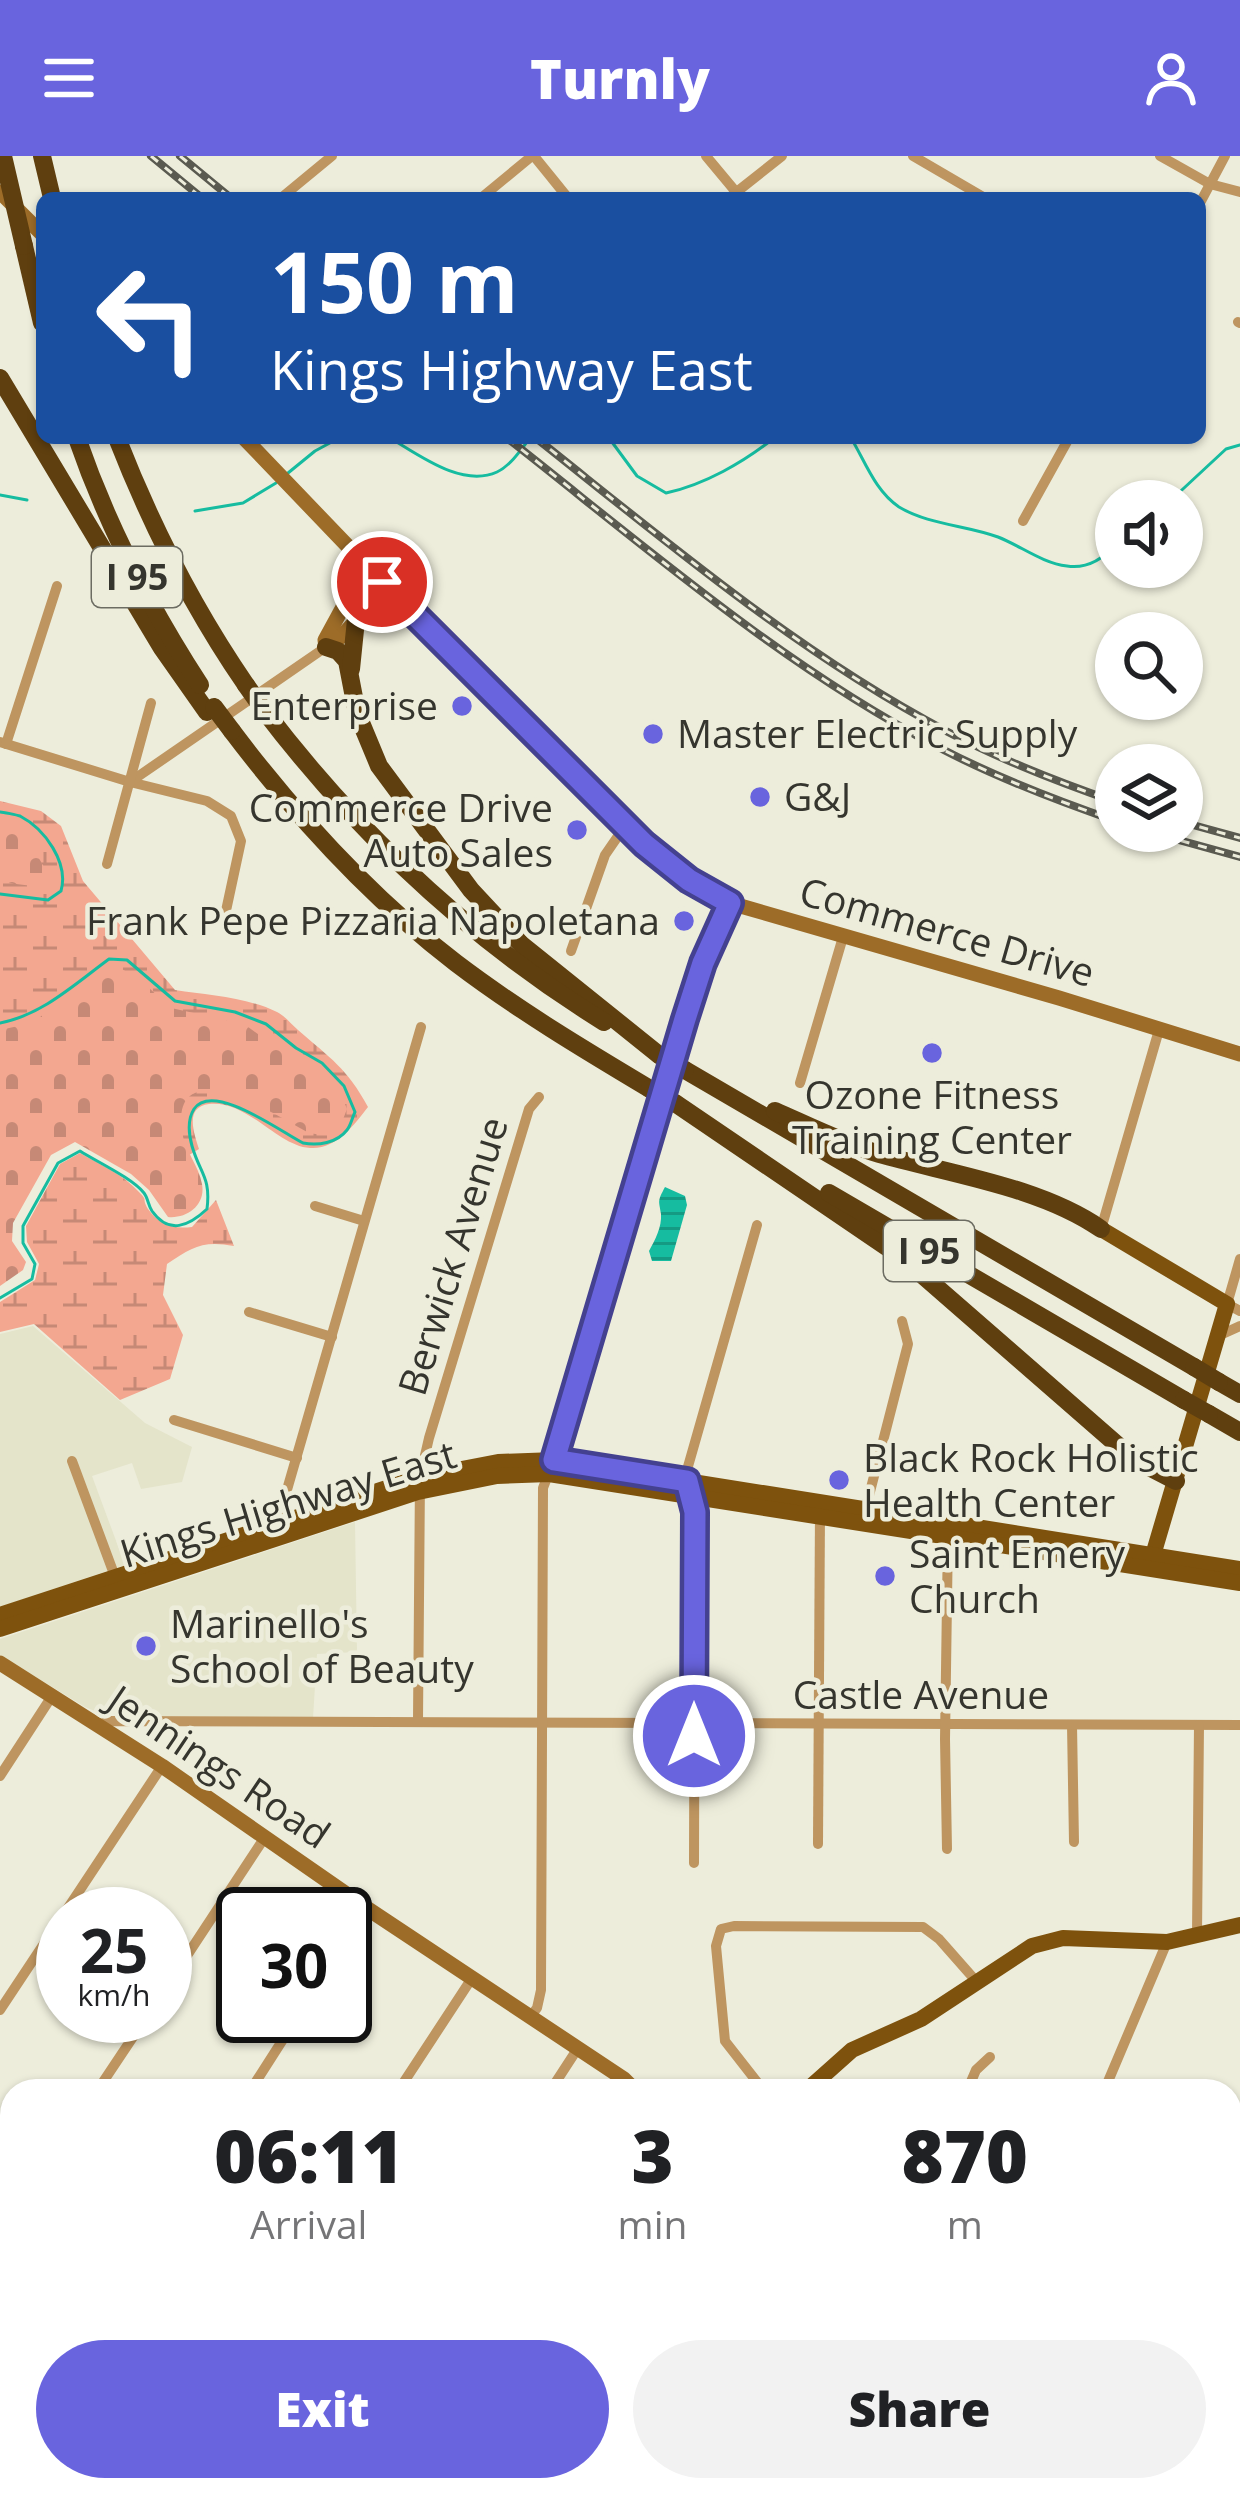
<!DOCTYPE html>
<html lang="en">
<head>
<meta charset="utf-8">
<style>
  body { margin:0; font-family:"Open Sans",sans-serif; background:#f2f2f2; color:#202124; height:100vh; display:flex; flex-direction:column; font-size:45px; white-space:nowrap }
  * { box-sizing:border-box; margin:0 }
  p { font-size:39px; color:#757577 }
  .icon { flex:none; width:66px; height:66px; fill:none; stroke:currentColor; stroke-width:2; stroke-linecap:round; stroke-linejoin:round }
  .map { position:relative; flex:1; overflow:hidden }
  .panel { position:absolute; left:0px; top:1923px; width:1242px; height:423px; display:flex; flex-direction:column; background:#fff; border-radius:36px 36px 0 0; box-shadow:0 3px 9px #0004 }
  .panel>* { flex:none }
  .banner { position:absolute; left:36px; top:36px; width:1170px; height:252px; border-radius:18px; box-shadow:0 3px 9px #0004; background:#1a4fa0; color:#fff; overflow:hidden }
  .controls { position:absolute; left:1095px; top:324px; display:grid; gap:24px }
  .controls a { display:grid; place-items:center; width:108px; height:108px; border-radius:50%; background:#fff; box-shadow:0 3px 9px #0004; font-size:60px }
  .speed { position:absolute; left:36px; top:1731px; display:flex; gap:24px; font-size:60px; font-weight:700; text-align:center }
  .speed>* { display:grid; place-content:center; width:156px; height:156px; border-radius:50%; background:#fff; box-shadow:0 3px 9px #0004; line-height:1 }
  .speed small { font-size:30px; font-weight:400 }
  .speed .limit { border:6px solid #111; border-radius:18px; background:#fff; color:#111 }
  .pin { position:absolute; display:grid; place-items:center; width:102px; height:102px; color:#fff; margin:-51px; border:6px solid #fff; border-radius:50%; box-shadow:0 3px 12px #0007 }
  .me { position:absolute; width:132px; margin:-66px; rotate:0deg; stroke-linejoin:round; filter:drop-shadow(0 0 9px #0008) }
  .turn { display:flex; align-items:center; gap:42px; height:252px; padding:0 36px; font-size:54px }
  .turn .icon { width:156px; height:156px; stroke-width:2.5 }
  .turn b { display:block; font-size:84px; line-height:102px }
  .eta { display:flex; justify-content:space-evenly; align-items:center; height:204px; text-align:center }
  .eta b { font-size:72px; font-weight:800; line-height:84px }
  .cta { display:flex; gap:24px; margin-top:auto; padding:24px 36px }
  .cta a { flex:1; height:138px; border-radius:72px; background:#6964de; color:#fff; font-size:48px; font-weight:800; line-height:138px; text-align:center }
  .cta a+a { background:#f2f2f2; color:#202124 }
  header { display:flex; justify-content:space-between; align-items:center; height:156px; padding:0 36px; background:#6964de; color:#fff; font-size:54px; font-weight:800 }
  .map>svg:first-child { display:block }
  .built { fill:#e4e4ca }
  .wetland { fill:url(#wetland-marsh) }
  .cemetery { fill:url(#cemetery-stones) }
  .water { fill:url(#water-rules) }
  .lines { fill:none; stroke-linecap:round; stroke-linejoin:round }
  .stream { stroke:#16bca0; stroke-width:3 }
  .street { stroke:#be9560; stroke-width:10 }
  .secondary { stroke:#9d6c28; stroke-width:15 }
  .primary { stroke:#7e520d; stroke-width:16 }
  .highway { stroke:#5f3f0f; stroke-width:18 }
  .rail-casing { stroke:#5a5a50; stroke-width:8 }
  .rail { stroke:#ededdb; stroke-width:3; stroke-dasharray:9; stroke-linecap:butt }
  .highway-bridge { stroke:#5f3f0f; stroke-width:18 }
  .route-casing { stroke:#444190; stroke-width:30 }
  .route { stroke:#6964de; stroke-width:21 }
  .poi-dot { fill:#6964de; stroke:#ededdb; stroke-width:4.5 }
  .labels { text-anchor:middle; stroke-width:9; stroke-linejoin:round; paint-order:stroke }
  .shield { fill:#ededdb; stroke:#6c6c62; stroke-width:3 }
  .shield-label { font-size:36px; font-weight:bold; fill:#35352e }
  .poi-label { font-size:39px; fill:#35352e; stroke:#ededdb; text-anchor:start }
  .street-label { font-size:39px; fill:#35352e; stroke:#ededdb }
</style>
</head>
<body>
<header><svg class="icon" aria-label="menu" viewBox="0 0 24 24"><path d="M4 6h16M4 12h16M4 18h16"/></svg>Turnly<svg class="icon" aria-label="person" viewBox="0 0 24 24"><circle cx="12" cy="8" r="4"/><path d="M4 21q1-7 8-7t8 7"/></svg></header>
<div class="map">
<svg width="1240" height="2345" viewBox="0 0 1240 2345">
  <defs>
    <pattern id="wetland-marsh" width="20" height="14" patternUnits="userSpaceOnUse" patternTransform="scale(3)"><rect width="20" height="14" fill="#f3a790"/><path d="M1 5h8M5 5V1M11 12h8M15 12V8" fill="none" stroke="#c68976"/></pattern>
    <pattern id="cemetery-stones" width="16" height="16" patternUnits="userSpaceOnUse" patternTransform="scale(3)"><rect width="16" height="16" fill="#f3a790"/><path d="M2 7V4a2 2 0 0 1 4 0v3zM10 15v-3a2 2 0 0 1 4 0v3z" fill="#c68976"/></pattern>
    <pattern id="water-rules" width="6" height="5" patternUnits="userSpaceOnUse" patternTransform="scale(3)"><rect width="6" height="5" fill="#16bca0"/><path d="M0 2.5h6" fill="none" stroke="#159a83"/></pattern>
  </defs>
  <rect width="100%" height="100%" fill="#ededdb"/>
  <g class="built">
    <path d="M33,1170L145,1267L192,1291L182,1326L141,1333L132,1307L92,1320L125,1409L0,1451V1178Z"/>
    <path d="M355,1366L357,1496L317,1498L313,1562H172L97,1556L85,1551L0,1499V1483Z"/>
  </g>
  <g class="wetland">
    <path d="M0,645L41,655L61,670L83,725L175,834C208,839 246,841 277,856C285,860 291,868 298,874C330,902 347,912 368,951C354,969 336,994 310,992C277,990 248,944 209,948C184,951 194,977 199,993L176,1007L0,938Z"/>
    <path d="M80,997C99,1008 124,1019 139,1036C149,1046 141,1041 148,1053C160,1070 174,1073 192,1071L216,1044L234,1090C203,1084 192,1091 167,1108L163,1139L183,1179L170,1223L120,1244L34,1168L0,1176V1146L35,1124L39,1108L27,1086L26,1070L60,1008Z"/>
  </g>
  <g class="cemetery">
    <path d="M0,663C42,674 29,700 52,719L49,732L0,726Z"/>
    <path d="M118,811L138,822L171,852L244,868L280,894L286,903L312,914L339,933L347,953L342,966L322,979L309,977C280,961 170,891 182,976C185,995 199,1010 202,1028C206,1049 187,1063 168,1061L149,1034L131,1018L75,986L51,999L13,1067L12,1085L26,1106L23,1114L0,1130V874L32,867L105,813Z"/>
  </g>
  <path class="water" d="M665,1031L685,1040L687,1049L671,1105H652L649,1095C655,1084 662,1071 661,1058C659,1044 657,1046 665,1031Z"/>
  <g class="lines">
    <g class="stream">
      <path d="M390,282C419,299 462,332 497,316C510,310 521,294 530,282"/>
      <path d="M609,282L637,320L666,337C704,329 744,306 774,282"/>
      <path d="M851,282C865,305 875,335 899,351C929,369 966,369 998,381C1021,390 1042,407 1067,410C1087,413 1104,402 1116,388"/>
      <path d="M288,317L315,295L339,282"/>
      <path d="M0,339L27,344"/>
      <path d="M1170,345L1226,293L1240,289"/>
      <path d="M195,355L243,347L276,327"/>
      <path d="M0,656C3,656 17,659 20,660C45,673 69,707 61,735L48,744L0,738"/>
      <path d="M0,867C42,859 75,828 109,803L127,804L175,845L235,856L266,868L296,892L322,907L344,930L355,956C352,962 351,969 347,974C337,987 318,990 303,987C281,976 213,925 194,953C187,964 189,979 192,990C200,1018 211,1021 207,1053C189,1070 169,1079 152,1055C148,1049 148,1042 144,1037C132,1022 97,1006 80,995L58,1007L23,1070V1087L35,1108L32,1123L0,1142"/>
    </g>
    <g class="street">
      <path d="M534,0L568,42"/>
      <path d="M706,0L741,42"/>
      <path d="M913,0L985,42"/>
      <path d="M1160,0L1210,28L1240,36"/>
      <path d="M281,42L332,0"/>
      <path d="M481,42L532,0"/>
      <path d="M729,42L782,0"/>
      <path d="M1200,47L1225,0"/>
      <path d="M1238,166L1240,167"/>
      <path d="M1023,365L1069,282"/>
      <path d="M0,586L130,626L207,645L231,660L241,685L224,764"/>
      <path d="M6,588L57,430"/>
      <path d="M130,626L326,491"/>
      <path d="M107,708L151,547"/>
      <path d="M571,795L605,699L625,670"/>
      <path d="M800,927L843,781"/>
      <path d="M315,1050L364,1065"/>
      <path d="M1101,1073L1159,874"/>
      <path d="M1240,1103L1227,1148L1240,1155"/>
      <path d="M249,1156L332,1181"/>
      <path d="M1218,1180L1240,1170"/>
      <path d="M174,1264L297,1302"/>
      <path d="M72,1305L117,1426"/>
      <path d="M864,1359L908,1188L902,1165"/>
      <path d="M286,1369L282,1351L421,871"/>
      <path d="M418,1565L420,1321L429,1282L529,953L539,941"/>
      <path d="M1072,1569L1074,1686"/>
      <path d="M100,1570L106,1565L1240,1569"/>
      <path d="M0,1620L52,1540"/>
      <path d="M818,1688L820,1355"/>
      <path d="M947,1693L945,1583L948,1376"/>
      <path d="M694,1707L695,1356L687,1325V1314L757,1069"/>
      <path d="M64,1758L162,1610"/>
      <path d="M1197,1779L1199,1569"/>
      <path d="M345,1788L368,1753"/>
      <path d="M165,1833L265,1681"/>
      <path d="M0,1854L63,1759"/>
      <path d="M530,1861L537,1852L541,1834L543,1332L564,1278L701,813L730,747"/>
      <path d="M97,1935L147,1860"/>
      <path d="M250,1935L298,1860"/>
      <path d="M398,1935L472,1822"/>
      <path d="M550,1935L578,1892"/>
      <path d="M764,1935L725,1885L716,1790L721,1773L734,1770L923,1771L939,1783L976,1825"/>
      <path d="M967,1935L976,1914L990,1901"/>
      <path d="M1104,1935L1167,1786"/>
      <path d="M1230,2053L1240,2039"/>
      <path d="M0,2082L12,2064"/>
      <path d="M0,2145L12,2146"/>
      <path d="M1230,2150L1240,2157"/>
      <path d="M0,2217L12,2237"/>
      <path d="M69,2334L75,2345"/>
      <path d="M199,2345L200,2334"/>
      <path d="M323,2345L324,2334"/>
      <path d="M774,2345L776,2334"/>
      <path d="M902,2345L905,2334"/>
      <path d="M1033,2345L1035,2334"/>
      <path d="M1161,2345L1164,2334"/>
    </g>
    <g class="secondary">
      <path d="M0,36L42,78"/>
      <path d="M244,282L361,404L625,670C658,701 691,725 730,747L1059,842L1240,898"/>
      <path d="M326,491L325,484L349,440L361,404"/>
      <path d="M326,491C352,477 366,449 382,426"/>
      <path d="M0,1507L162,1610L368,1753L624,1923L636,1935"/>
      <path d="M1230,2300L1240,2305"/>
    </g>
    <g class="primary">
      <path d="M1101,1073L1227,1148L1151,1406"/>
      <path d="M0,1459L420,1321L498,1306L555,1304L1240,1413"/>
      <path d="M0,1473L418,1336L497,1320L549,1318L1240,1427"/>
      <path d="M806,1935L852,1894L921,1863L1032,1790L1063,1782L1167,1786L1240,1769"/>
      <path d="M423,2345L426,2334"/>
    </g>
    <g class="highway">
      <path d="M42,0L52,42"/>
      <path d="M24,90L42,167"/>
      <path d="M0,222L162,492L207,556"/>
      <path d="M77,282C107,369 150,452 200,529"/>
      <path d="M117,282C151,369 193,452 246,529"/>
      <path d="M326,491L338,495L347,505L357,557L379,610L471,734L522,789L659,899"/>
      <path d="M351,513L356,464"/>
      <path d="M263,553C358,678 470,783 604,866"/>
      <path d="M232,575C297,661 370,741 456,807C518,854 583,893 650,933"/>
      <path d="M685,914L1194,1211"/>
      <path d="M675,947L903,1102L1122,1293L1147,1310L1176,1325"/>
      <path d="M775,955C809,970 843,987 879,998C950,1018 1041,1031 1101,1073"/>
      <path d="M829,1037L1184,1244"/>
      <path d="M1219,1226L1240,1238"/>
      <path d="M1209,1258L1240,1276"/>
    </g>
    <defs>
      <g id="rail">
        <path d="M151,0L202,42"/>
        <path d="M180,0L231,42"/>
        <path d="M507,282C646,391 781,509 938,591C995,621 1055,644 1116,665"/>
        <path d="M536,282C667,386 798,497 946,575C1001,604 1058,626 1116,646"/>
        <path d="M1182,666L1240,682"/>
        <path d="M1146,675L1240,701"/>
      </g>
    </defs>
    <use href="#rail" class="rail-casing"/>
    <use href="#rail" class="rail"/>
    <g class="highway-bridge">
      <path d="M3,0L24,90"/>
      <path d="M246,529L263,553"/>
      <path d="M214,551L232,575"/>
      <path d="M659,899L685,914"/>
      <path d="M650,933L675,947"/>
      <path d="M1194,1211L1219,1226"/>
      <path d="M1184,1244L1209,1258"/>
    </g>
  </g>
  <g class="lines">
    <defs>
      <path id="route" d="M382,426L644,688L689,724L730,747L703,807L685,863L554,1304L687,1325L695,1356L694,1580"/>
    </defs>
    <use href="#route" class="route-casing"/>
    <use href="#route" class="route"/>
  </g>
  <g class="poi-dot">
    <circle cx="462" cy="550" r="12"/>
    <circle cx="653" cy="578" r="12"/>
    <circle cx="760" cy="641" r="12"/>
    <circle cx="577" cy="674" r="12"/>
    <circle cx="684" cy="765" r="12"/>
    <circle cx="932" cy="897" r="12"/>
    <circle cx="839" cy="1324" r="12"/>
    <circle cx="885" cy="1420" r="12"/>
    <circle cx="146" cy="1490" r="12"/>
  </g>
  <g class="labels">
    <g class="shield">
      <rect x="92" y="391" width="90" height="60" rx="9"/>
      <rect x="884" y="1065" width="90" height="60" rx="9"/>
    </g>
    <g class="shield-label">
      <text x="137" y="434">I 95</text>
      <text x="929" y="1108">I 95</text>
    </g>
    <g class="poi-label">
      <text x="438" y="564" text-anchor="end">Enterprise</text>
      <text x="677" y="592">Master Electric Supply</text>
      <text x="784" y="655">G&amp;J</text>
      <text x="553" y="666" text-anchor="end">Commerce Drive<tspan x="553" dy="45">Auto Sales</tspan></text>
      <text x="660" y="779" text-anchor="end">Frank Pepe Pizzaria Napoletana</text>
      <text x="932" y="953" text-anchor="middle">Ozone Fitness<tspan x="932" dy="45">Training Center</tspan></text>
      <text x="863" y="1316">Black Rock Holistic<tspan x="863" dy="45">Health Center</tspan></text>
      <text x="909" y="1412">Saint Emery<tspan x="909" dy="45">Church</tspan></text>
      <text x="170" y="1482">Marinello's<tspan x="170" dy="45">School of Beauty</tspan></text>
    </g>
    <g class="street-label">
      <text transform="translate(947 776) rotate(16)" y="14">Commerce Drive</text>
      <text transform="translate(453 1100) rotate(-73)" y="14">Berwick Avenue</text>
      <text transform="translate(288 1348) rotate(-17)" y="14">Kings Highway East</text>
      <text x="921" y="1553">Castle Avenue</text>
      <text transform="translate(219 1611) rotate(34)" y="14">Jennings Road</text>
    </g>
  </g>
</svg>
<div class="controls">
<a><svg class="icon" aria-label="sound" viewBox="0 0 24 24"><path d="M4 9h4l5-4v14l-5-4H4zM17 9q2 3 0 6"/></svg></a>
<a><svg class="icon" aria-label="search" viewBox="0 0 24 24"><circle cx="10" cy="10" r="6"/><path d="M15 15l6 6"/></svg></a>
<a><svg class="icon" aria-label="layers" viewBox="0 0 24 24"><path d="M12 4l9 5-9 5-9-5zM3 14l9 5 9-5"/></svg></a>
</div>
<div class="speed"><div>25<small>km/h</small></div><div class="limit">30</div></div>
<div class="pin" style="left:382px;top:426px;background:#d93025"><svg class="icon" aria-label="arrive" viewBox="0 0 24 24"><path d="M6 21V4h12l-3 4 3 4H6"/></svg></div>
<svg class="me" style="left:694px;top:1580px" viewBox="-20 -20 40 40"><circle r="17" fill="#6964de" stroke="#fff" stroke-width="3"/><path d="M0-11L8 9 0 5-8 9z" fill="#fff"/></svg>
<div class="banner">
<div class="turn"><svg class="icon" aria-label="left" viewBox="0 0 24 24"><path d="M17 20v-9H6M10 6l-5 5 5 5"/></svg><div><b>150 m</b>Kings Highway East</div></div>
</div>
<section class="panel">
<div class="eta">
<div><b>06:11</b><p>Arrival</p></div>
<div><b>3</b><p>min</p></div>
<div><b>870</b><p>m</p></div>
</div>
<div class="cta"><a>Exit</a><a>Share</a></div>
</section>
</div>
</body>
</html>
